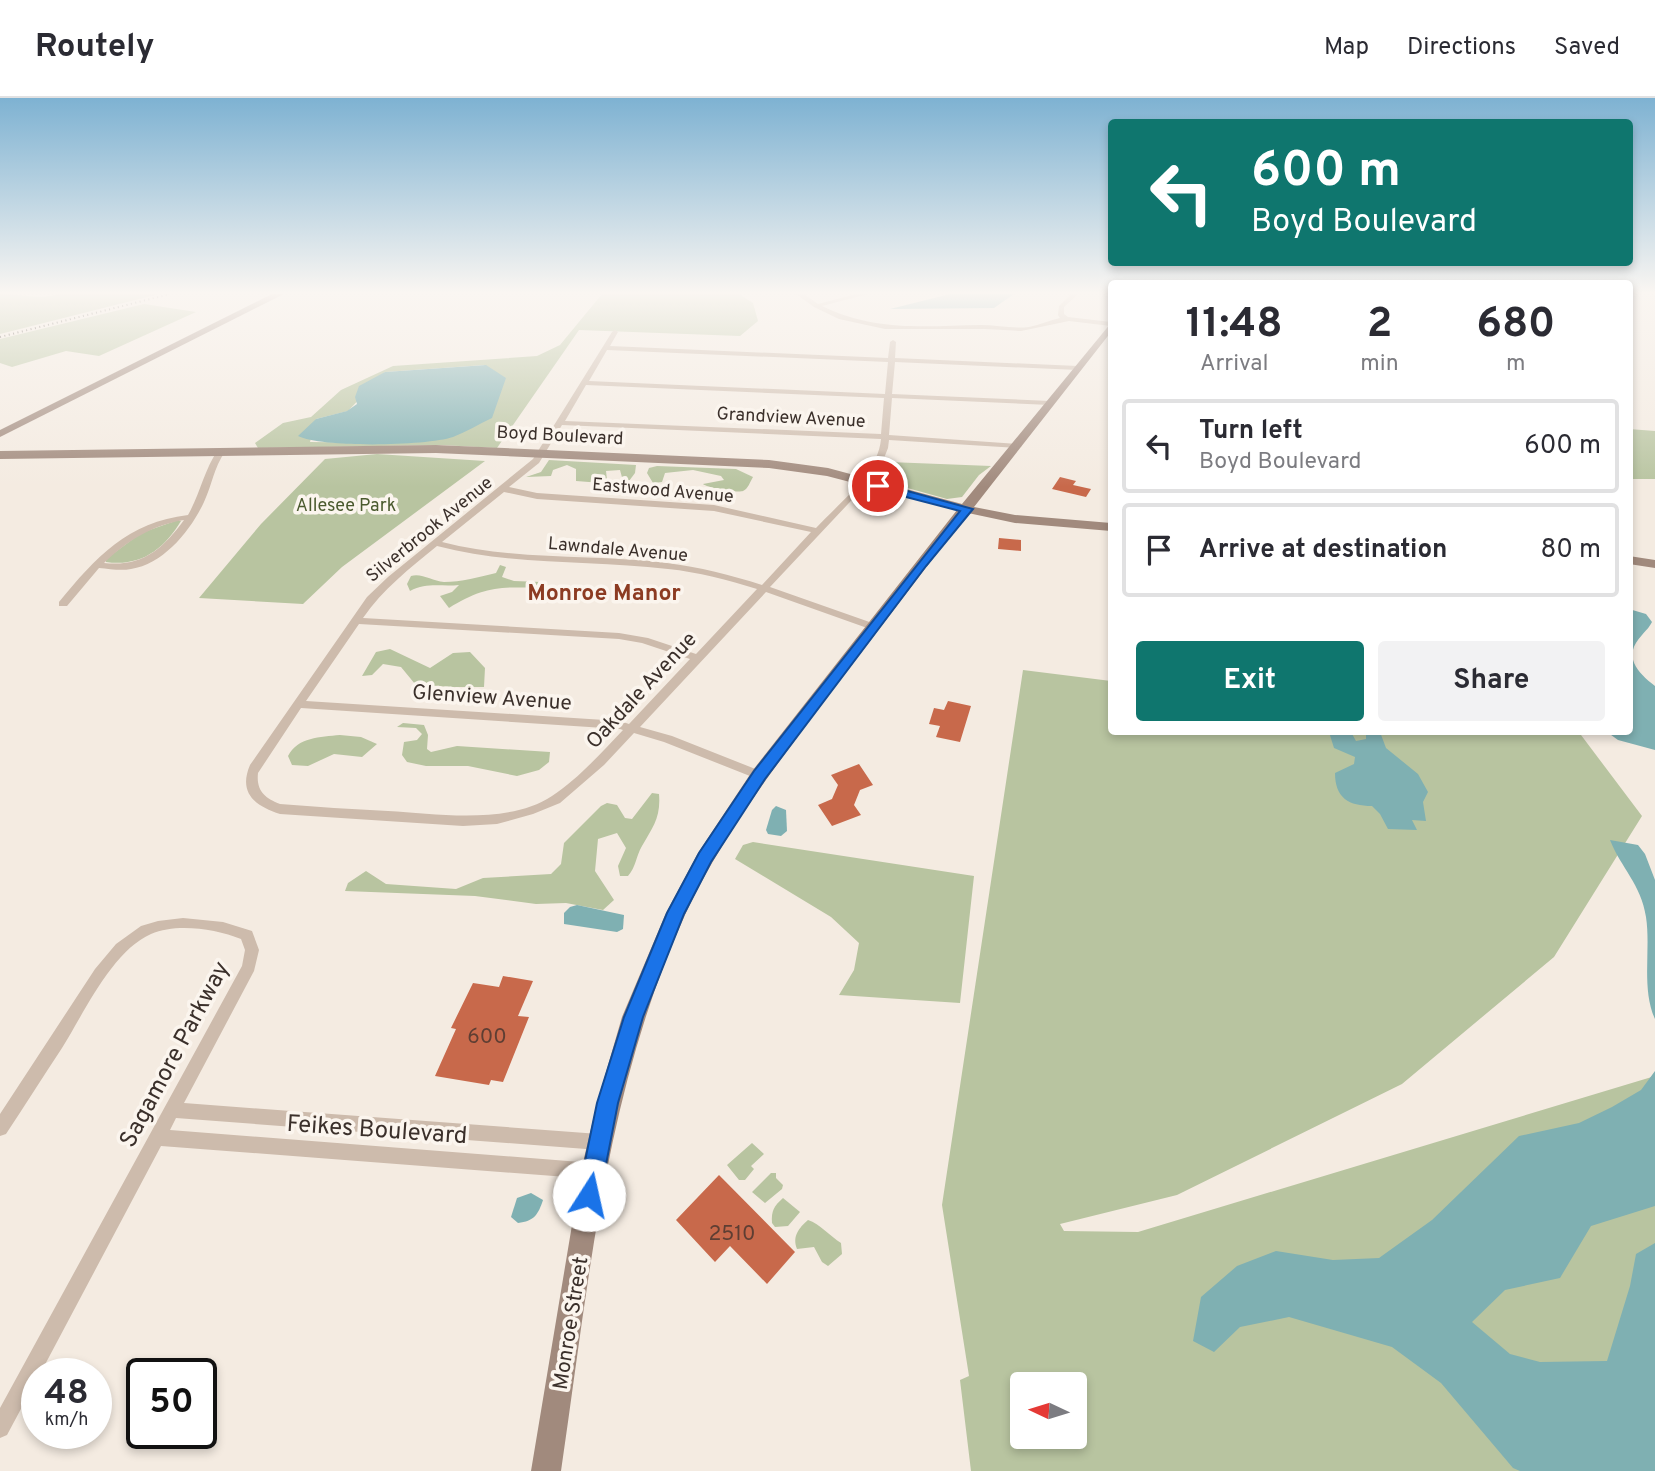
<!DOCTYPE html>
<html lang="en">
<head>
<meta charset="utf-8">
<style>
  body { margin:0; font-family:Overpass,sans-serif; background:#f2f2f3; color:#2b2b33; height:100vh; display:flex; flex-direction:column; font-size:26px; white-space:nowrap }
  * { box-sizing:border-box; margin:0 }
  p { font-size:23px; color:#7c7c81 }
  .icon { flex:none; width:38px; height:38px; fill:none; stroke:currentColor; stroke-width:2; stroke-linecap:round; stroke-linejoin:round }
  .map { position:relative; flex:1; overflow:hidden }
  .drawer { position:absolute; left:1108px; top:182px; width:525px; height:455px; display:flex; flex-direction:column; background:#fff; border-radius:7px; box-shadow:0 4px 10px #0003 }
  .drawer>* { flex:none }
  .hud { position:absolute; left:1108px; top:21px; width:525px; height:147px; border-radius:7px; box-shadow:0 4px 10px #0003; background:#0f766e; color:#fff; overflow:hidden }
  .needle { width:46px; rotate:274deg }
  .tools { position:absolute; left:1010px; top:1274px; display:grid; gap:14px }
  .tools a { display:grid; place-items:center; width:77px; height:77px; border-radius:7px; background:#fff; box-shadow:0 4px 10px #0003; font-size:35px }
  .speed { position:absolute; left:21px; top:1260px; display:flex; gap:14px; font-size:35px; font-weight:700; text-align:center }
  .speed>* { display:grid; place-content:center; width:91px; height:91px; border-radius:50%; background:#fff; box-shadow:0 4px 10px #0003; line-height:1 }
  .speed small { font-size:18px; font-weight:400 }
  .speed .limit { border:4px solid #111; border-radius:10px; background:#fff; color:#111 }
  .pin { position:absolute; display:grid; place-items:center; width:60px; height:60px; color:#fff; margin:-30px; border:4px solid #fff; border-radius:50%; box-shadow:0 2px 7px #0007 }
  .me { position:absolute; width:77px; margin:-38px; rotate:10deg; stroke-linejoin:round; filter:drop-shadow(0 0 5px #0008) }
  .turn { display:flex; align-items:center; gap:24px; height:147px; padding:0 28px; font-size:32px }
  .turn .icon { width:91px; height:91px; stroke-width:2.5 }
  .turn b { display:block; font-size:49px; line-height:60px }
  .eta { display:flex; justify-content:space-evenly; align-items:center; height:119px; text-align:center }
  .eta b { font-size:42px; font-weight:700; line-height:49px }
  .cta { display:flex; gap:14px; margin-top:auto; padding:14px 28px }
  .cta a { flex:1; height:80px; border-radius:7px; background:#0f766e; color:#fff; font-size:28px; font-weight:700; line-height:80px; text-align:center }
  .cta a+a { background:#f2f2f3; color:#2b2b33 }
  ul { padding:0; list-style:none }
  li { display:flex; align-items:center; gap:21px; height:94px; margin:0 14px 10px; padding:0 14px; border:4px solid #e1e1e2; border-radius:7px }
  li div { flex:1 }
  li b { display:block; font-size:26px }
  li em { font-style:normal }
  header { display:flex; align-items:center; gap:42px; box-sizing:border-box; height:98px; padding:0 35px; background:#fff; border-bottom:2px solid #e1e1e2 }
  header strong { font-size:33px }
  nav { display:flex; gap:38px; margin-inline-start:auto; font-size:24px }
  .map>svg:first-child { display:block }
  .green { fill:#b8c4a0; fill-rule:evenodd }
  .water { fill:#7fb0b2 }
  .building { fill:#c8694b }
  .lines { fill:none; stroke-linecap:round; stroke-linejoin:round }
  .street { fill:#cdbbac; fill-rule:evenodd }
  .secondary { fill:#a18a7d; fill-rule:evenodd }
  .rail { stroke:#3b302b; stroke-width:2; stroke-dasharray:1 3.5; stroke-linecap:butt }
  .route { fill:#1a73e8; stroke:#114b97; stroke-width:2 }
  .labels { text-anchor:middle; stroke-width:7; stroke-linejoin:round; paint-order:stroke }
  .far-street-label { font-size:18px; fill:#3b302b; stroke:#fbf5ee }
  .far-park-label { font-size:18px; fill:#4a5a2e; stroke:#fbf5ee }
  .street-label { font-size:21px; fill:#3b302b; stroke:#fbf5ee }
  .near-number-label { font-size:21px; fill:#5e3e33 }
  .neighbourhood-label { font-size:23px; font-weight:bold; fill:#8c3b22; stroke:#fbf5ee }
  .near-street-label { font-size:24px; fill:#3b302b; stroke:#fbf5ee }
</style>
</head>
<body>
<header>
<strong>Routely</strong>
<nav><a>Map</a><a>Directions</a><a>Saved</a></nav>
</header>
<div class="map">
<svg width="1655" height="1373" viewBox="0 0 1655 1373">
  <rect width="100%" height="100%" fill="#f4ebe1"/>
  <g class="green">
    <path d="M0,196C20,196 40,202 59,196H159L0,236Z"/>
    <path d="M602,196H739L753,205L758,223L740,238L579,232L497,350L441,347L258,350L255,345L283,325L311,319L341,292L393,268L537,258L560,247ZM485,267L400,345L310,344L316,321L348,313L385,274Z"/>
    <path d="M144,206L196,214L99,258L66,253L12,269L0,265V241Z"/>
    <path d="M1629,331L1655,333V381H1629Z"/>
    <path d="M377,356L485,363L342,469L303,506L199,500L261,426L325,361Z"/>
    <path d="M549,362L636,367L635,375L629,383H623L620,372L606,373L607,382L602,385L576,383V371L567,367L553,372L551,378L526,379L541,374Z"/>
    <path d="M889,364L991,368L979,377L962,399L947,401L875,381Z"/>
    <path d="M657,368L736,371L753,379C750,384 748,391 743,393C737,395 708,390 703,386L724,382L721,378L693,372L665,375L662,384L653,385L647,375L649,370Z"/>
    <path d="M178,422L181,423C164,451 141,469 106,464V461L141,435Z"/>
    <path d="M500,467L506,469L502,479L514,483L541,484L536,490C499,488 481,490 449,510L440,498L452,494L459,487C441,489 427,484 410,493L407,486L411,478C422,475 432,483 444,484C461,484 480,479 496,475Z"/>
    <path d="M390,551L430,570L453,555L470,554L485,570L484,589H450L415,586L401,569L383,566L372,577L362,578L376,554Z"/>
    <path d="M1023,572L1111,583V634H1542L1581,637L1642,718L1554,859L1402,986L1177,1097L1060,1126L1064,1133L1138,1134L1655,978V1373H971L960,1282L969,1278L942,1107ZM1022,1286H1074V1339H1022Z"/>
    <path d="M403,625L424,627L428,637L427,651L431,654L457,648L550,654L549,664L539,672L517,678L468,668H426L407,664L402,657L404,644L417,642L422,636L416,630L397,629Z"/>
    <path d="M340,637L361,639L377,646L362,659L334,656L308,668L292,667L288,658C298,639 320,639 340,637Z"/>
    <path d="M652,695L659,696C661,719 653,729 642,748C636,758 636,769 628,778H620L618,768L626,750L617,735L598,741L595,773L614,802L603,812L566,805L536,806L475,798L345,793L348,785L366,773L386,786L456,791L483,780L551,776L561,766L564,745L601,708L607,705L617,707L625,720L632,721Z"/>
    <path d="M753,744L974,778L960,905L839,897L854,872L859,845L831,819L735,761L743,747Z"/>
    <path d="M752,1045L764,1056L751,1068L754,1071L745,1082H739L727,1067Z"/>
    <path d="M771,1075H776V1080L783,1087L782,1091L765,1105L752,1094Z"/>
    <path d="M783,1100L800,1114L788,1128L775,1129L772,1125C771,1113 774,1108 783,1100Z"/>
    <path d="M808,1122C820,1126 830,1138 841,1145L842,1156L828,1168L822,1164L814,1149L797,1151C792,1138 799,1130 808,1122Z"/>
  </g>
  <g class="water">
    <path d="M950,196H1014L994,210L890,211Z"/>
    <path d="M486,267L506,280L492,320C479,326 466,334 453,339C426,348 322,350 298,338L316,321L347,313L357,306L355,299L359,288L385,274Z"/>
    <path d="M1629,511L1646,516L1652,524C1649,530 1646,532 1642,537C1622,558 1637,574 1655,588V652L1618,642L1607,634H1629Z"/>
    <path d="M1329,634H1351L1356,643L1366,641V634H1380L1386,650L1418,676L1428,694L1423,704L1426,723L1412,722L1417,732L1388,731L1380,716L1372,708C1349,708 1335,700 1335,675L1354,666L1355,659L1334,650Z"/>
    <path d="M776,708L786,712L787,733L781,738L768,736L766,732L772,712Z"/>
    <path d="M1610,742L1638,747L1645,756L1655,782V921C1641,890 1651,852 1646,819C1641,786 1621,770 1610,742Z"/>
    <path d="M577,807L624,817L623,831L617,834L564,826V815L570,809Z"/>
    <path d="M1655,973V1108L1591,1128L1560,1180L1505,1192L1472,1224L1510,1256L1540,1264L1607,1263L1630,1188L1636,1156L1655,1145V1373H1520L1513,1370L1441,1285L1392,1249L1289,1219L1240,1229L1214,1254L1193,1243L1201,1199L1237,1168L1276,1153L1333,1162L1379,1160L1432,1122L1519,1038L1579,1025L1612,1009L1641,992Z"/>
    <path d="M531,1095L543,1102C538,1117 534,1123 518,1125L511,1119L517,1100Z"/>
  </g>
  <g class="building">
    <path d="M1060,379L1076,383L1073,387L1091,391L1086,399L1052,391Z"/>
    <path d="M999,440L1021,442V453L998,451Z"/>
    <path d="M948,603L971,608L960,644L936,639L940,628L929,626L934,610L944,612Z"/>
    <path d="M859,666L873,687L860,692L854,707L861,717L832,728L818,707L832,701L838,687L831,677Z"/>
    <path d="M503,878L533,883L518,918L529,919L503,984L491,982L489,987L435,978L456,931L451,930L473,885L499,889Z"/>
    <path d="M719,1077L795,1154L767,1186L730,1148L715,1164L676,1122Z"/>
  </g>
  <g class="lines">
    <g class="street">
      <path d="M796,196H804L818,206L856,196H868L822,208C875,234 924,228 981,227C997,227 1013,231 1029,229C1040,227 1050,222 1060,220L1058,217L1059,208L1071,196H1078L1064,209V216L1068,219L1111,224V228L1069,223L1021,233L985,231H885L839,221L814,209Z"/>
      <path d="M615,232L618,234L610,248L888,260L890,244L893,242L896,244L895,260L1078,268L1082,270L1078,272L895,264L892,296L1050,303L1054,305L1050,307L892,300L889,337L1018,346L1022,348L1018,350L889,342L888,350L879,373L770,489L878,527V531H870L766,494L640,629L672,638L763,674L765,677L763,680H755L664,644L634,635L604,667L560,705L533,716L497,726L463,728L280,716C255,708 238,695 250,667L367,499L388,479L533,361L612,234ZM607,252L888,264L885,296L589,283ZM586,287L884,300L881,336L565,323ZM562,327L881,341C878,376 839,405 816,430L714,407L537,395L509,389L539,365ZM504,394L537,401L714,413L811,434L762,487C731,477 699,469 667,465C592,456 516,463 442,444ZM437,448C513,468 590,462 668,471C698,474 728,482 757,491L696,556L648,540L619,535L363,520C383,491 410,470 437,448ZM359,526L619,541L642,545L690,561L629,626L620,623L306,603ZM301,610L620,631L623,632C603,653 577,682 552,698C508,727 438,716 388,713C352,711 316,709 280,706C265,700 256,693 258,675Z"/>
      <path d="M218,352L225,354C214,369 212,387 204,404C191,432 164,466 131,471C121,473 110,471 99,470L67,508H59V504C96,459 128,424 188,417C200,396 204,372 218,352ZM184,422C162,452 142,469 104,465C127,443 152,427 184,422Z"/>
      <path d="M183,820L223,824L252,833L259,852L254,873L184,1005L599,1036L605,1038L607,1044L605,1050L599,1052L176,1020L170,1032L593,1065L599,1067L601,1073L599,1079L593,1081L161,1048L40,1276H37V1281L7,1337L0,1340V1310L242,868L245,852L241,841C215,831 177,825 151,836C112,853 84,915 62,950C43,979 25,1007 6,1036L0,1038V1016L95,871L116,846L141,828L158,823Z"/>
    </g>
    <g class="secondary">
      <path d="M272,196H284L0,339V332Z"/>
      <path d="M1111,225V234L974,409L1015,417L1111,425V433L1015,425L968,415C920,477 873,539 825,602C774,670 721,739 685,817C605,993 589,1183 561,1373H531L581,1073L597,1005L622,919L666,815L698,755L753,672L957,412L827,378L769,370L436,355L0,361V353L436,347L769,362L828,370L962,406Z"/>
      <path d="M1629,458L1655,462V470L1629,466Z"/>
    </g>
    <path class="rail" d="M0,239L170,196"/>
  </g>
  <linearGradient id="sky" x2="0" y2="1"><stop stop-color="#7eb2d2"/><stop offset="0.5" stop-color="#faf6f2"/><stop offset="1" stop-color="#faf6f2" stop-opacity="0"/></linearGradient>
  <rect width="1655" height="389" fill="url(#sky)"/>
  <path class="route" d="M878,385L973,411L926,468L765,681L711,764L684,816L643,919L618,1005L600,1097L597,1105L589,1108L581,1105L578,1097L597,1005L624,919L667,815L699,755L754,673L960,413L875,391V386Z"/>
  <g class="labels">
    <g class="far-street-label">
      <text transform="translate(791 319) rotate(3)" y="6">Grandview Avenue</text>
      <text transform="translate(560 337) rotate(3)" y="6">Boyd Boulevard</text>
      <text transform="translate(663 392) rotate(5)" y="6">Eastwood Avenue</text>
      <text transform="translate(429 431) rotate(-39)" y="6">Silverbrook Avenue</text>
      <text transform="translate(618 451) rotate(5)" y="6">Lawndale Avenue</text>
    </g>
    <g class="far-park-label">
      <text x="346" y="413">Allesee Park</text>
    </g>
    <g class="street-label">
      <text transform="translate(641 592) rotate(-47)" y="7">Oakdale Avenue</text>
      <text transform="translate(492 599) rotate(4)" y="7">Glenview Avenue</text>
      <text transform="translate(570 1225) rotate(-81)" y="7">Monroe Street</text>
    </g>
    <g class="near-number-label">
      <text x="487" y="945">600</text>
      <text x="732" y="1142">2510</text>
    </g>
    <g class="neighbourhood-label">
      <text x="604" y="502">Monroe Manor</text>
    </g>
    <g class="near-street-label">
      <text transform="translate(174 956) rotate(-62)" y="8">Sagamore Parkway</text>
      <text transform="translate(377 1031) rotate(4)" y="8">Feikes Boulevard</text>
    </g>
  </g>
</svg>
<div class="tools">
<a><svg class="needle" viewBox="-14 -14 28 28"><path d="M0-13l5 13h-10z" fill="#e53935"/><path d="M0 13l5-13h-10z" fill="#7c7c81"/></svg></a>
</div>
<div class="speed"><div>48<small>km/h</small></div><div class="limit">50</div></div>
<div class="pin" style="left:878px;top:388px;background:#d93025"><svg class="icon" aria-label="arrive" viewBox="0 0 24 24"><path d="M6 21V4h12l-3 4 3 4H6"/></svg></div>
<svg class="me" style="left:589px;top:1097px" viewBox="-20 -20 40 40"><circle r="19" fill="#fff"/><path d="M0-13L10 11 0 6-10 11z" fill="#1a73e8"/></svg>
<div class="hud">
<div class="turn"><svg class="icon" aria-label="left" viewBox="0 0 24 24"><path d="M17 20v-9H6M10 6l-5 5 5 5"/></svg><div><b>600 m</b>Boyd Boulevard</div></div>
</div>
<section class="drawer">
<div class="eta">
<div><b>11:48</b><p>Arrival</p></div>
<div><b>2</b><p>min</p></div>
<div><b>680</b><p>m</p></div>
</div>
<ul>
<li><svg class="icon" aria-label="left" viewBox="0 0 24 24"><path d="M17 20v-9H6M10 6l-5 5 5 5"/></svg><div><b>Turn left</b><p>Boyd Boulevard</p></div><em>600 m</em></li>
<li><svg class="icon" aria-label="arrive" viewBox="0 0 24 24"><path d="M6 21V4h12l-3 4 3 4H6"/></svg><div><b>Arrive at destination</b></div><em>80 m</em></li>
</ul>
<div class="cta"><a>Exit</a><a>Share</a></div>
</section>
</div>
</body>
</html>
